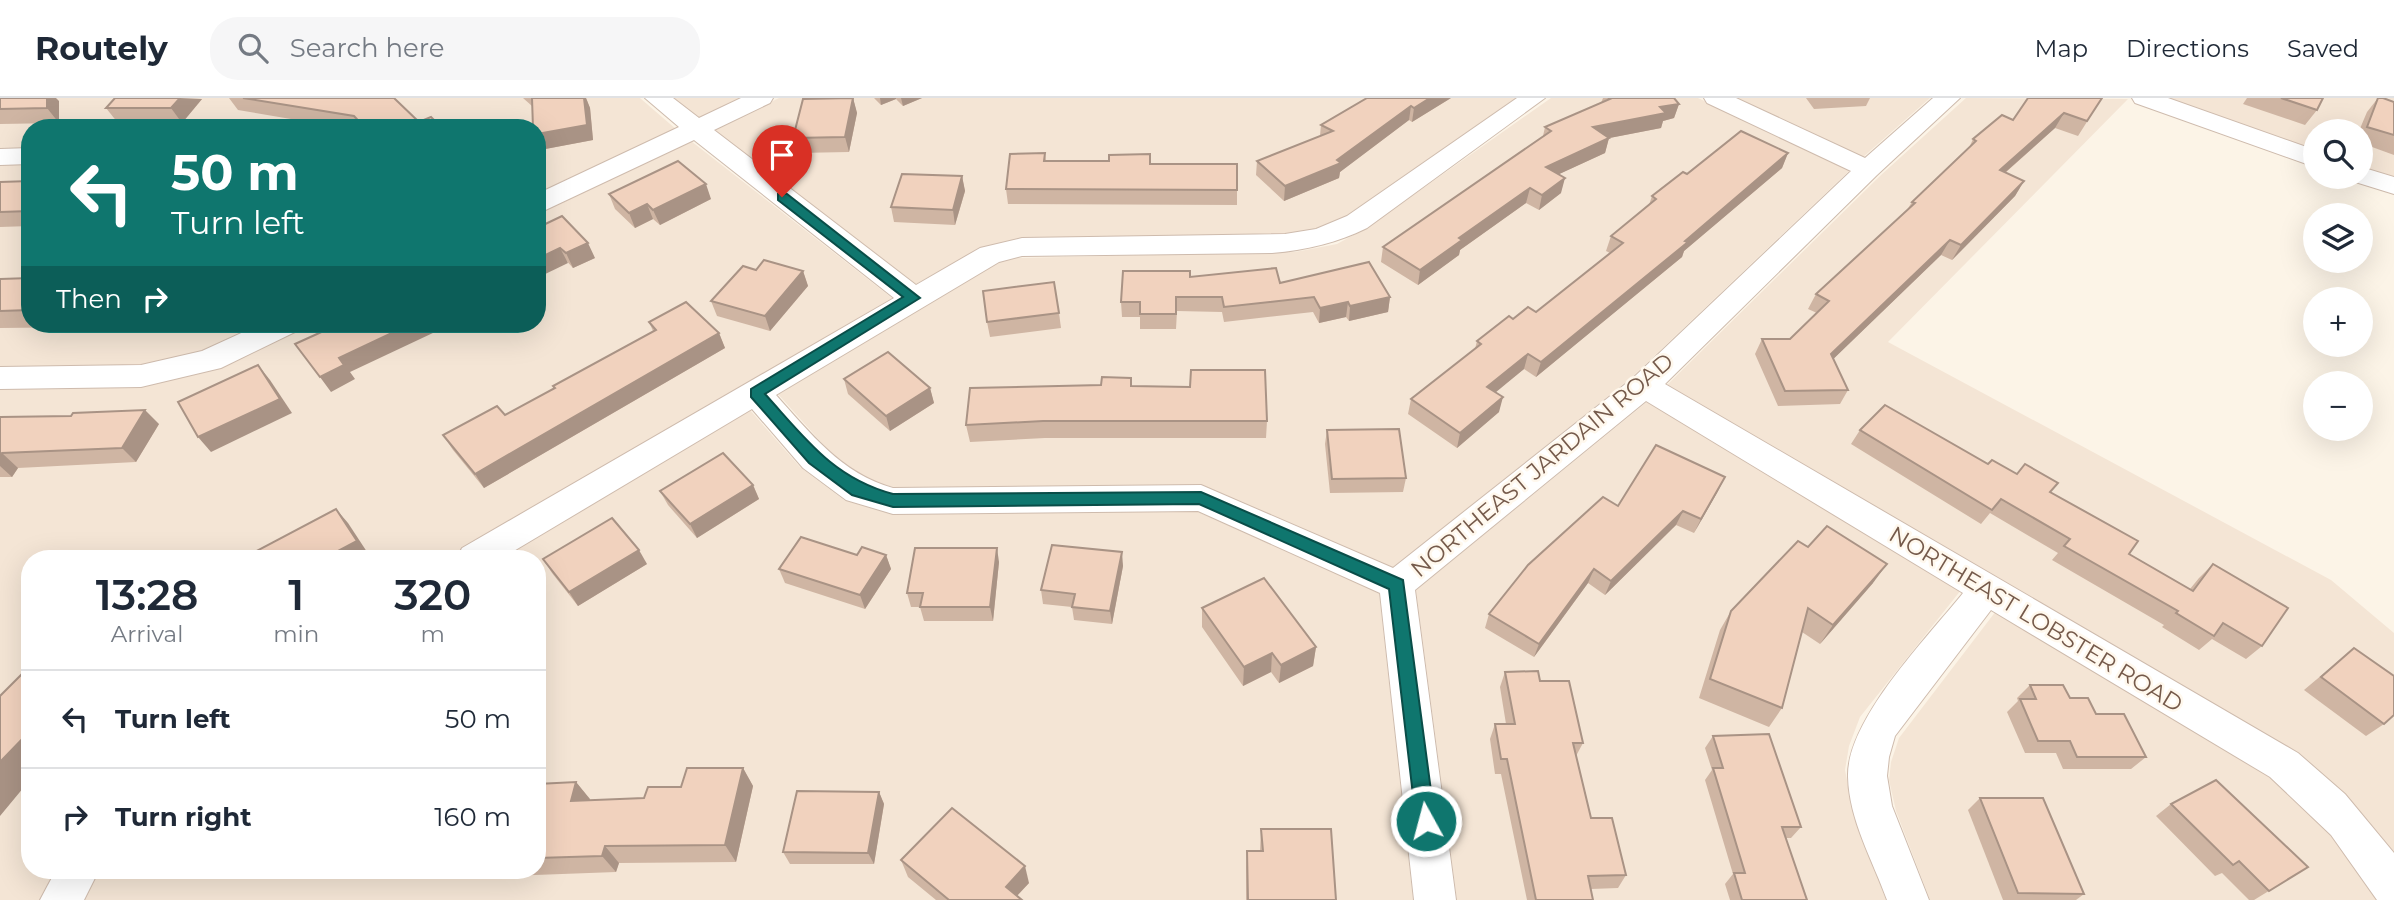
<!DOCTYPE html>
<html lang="en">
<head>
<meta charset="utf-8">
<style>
  body { margin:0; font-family:Montserrat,sans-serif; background:#f6f6f7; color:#1f2937; height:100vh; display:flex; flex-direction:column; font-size:26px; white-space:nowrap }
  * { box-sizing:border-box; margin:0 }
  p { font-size:23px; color:#747a83 }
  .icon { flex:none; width:38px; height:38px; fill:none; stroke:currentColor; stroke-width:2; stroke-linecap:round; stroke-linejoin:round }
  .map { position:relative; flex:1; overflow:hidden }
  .side { position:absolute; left:21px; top:452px; width:525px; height:329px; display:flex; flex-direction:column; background:#fff; border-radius:28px; box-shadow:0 7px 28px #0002 }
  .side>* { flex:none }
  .top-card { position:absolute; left:21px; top:21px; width:525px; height:214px; border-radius:28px; box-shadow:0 7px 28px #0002; background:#0f766e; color:#fff; overflow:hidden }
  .fabs { position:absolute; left:2303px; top:21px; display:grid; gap:14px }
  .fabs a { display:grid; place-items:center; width:70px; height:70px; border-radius:50%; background:#fff; box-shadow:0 7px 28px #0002; font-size:35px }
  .pin { position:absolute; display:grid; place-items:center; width:60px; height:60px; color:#fff; margin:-72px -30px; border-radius:50% 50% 50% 0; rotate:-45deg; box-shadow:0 0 7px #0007 }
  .pin .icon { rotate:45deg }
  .me { position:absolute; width:77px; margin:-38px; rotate:353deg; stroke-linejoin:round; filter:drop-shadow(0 0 5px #0008) }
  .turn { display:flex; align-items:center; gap:24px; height:147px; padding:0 35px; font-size:32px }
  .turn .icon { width:91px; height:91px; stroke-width:2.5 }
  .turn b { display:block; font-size:49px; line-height:60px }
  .then { display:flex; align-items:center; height:66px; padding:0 35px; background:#0003; gap:14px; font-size:26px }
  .eta { display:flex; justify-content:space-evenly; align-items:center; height:119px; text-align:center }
  .eta b { font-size:42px; font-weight:600; line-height:49px }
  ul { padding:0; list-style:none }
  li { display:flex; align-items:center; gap:21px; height:98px; padding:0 35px; border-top:2px solid #e0e1e3 }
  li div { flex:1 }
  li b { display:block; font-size:26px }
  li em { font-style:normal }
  header { display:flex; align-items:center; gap:42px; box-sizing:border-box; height:98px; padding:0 35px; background:#fff; border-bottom:2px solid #e0e1e3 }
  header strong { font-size:33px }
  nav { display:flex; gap:38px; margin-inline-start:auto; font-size:24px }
  .search { width:490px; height:63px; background:#f6f6f7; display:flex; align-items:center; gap:18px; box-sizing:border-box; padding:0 24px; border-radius:28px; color:#747a83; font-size:26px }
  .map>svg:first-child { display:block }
  .residential { fill:#f4e5d5 }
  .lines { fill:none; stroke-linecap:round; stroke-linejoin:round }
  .street-casing { stroke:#cebbad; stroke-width:2 }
  .street { fill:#fff; fill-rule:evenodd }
  .wall { fill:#cfb5a3 }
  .shaded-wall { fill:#a99385 }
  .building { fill:#f1d2be; stroke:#a99385; stroke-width:2 }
  .route { fill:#0f766e; stroke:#0a4d48; stroke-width:2 }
  .labels { text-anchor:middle; stroke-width:5; stroke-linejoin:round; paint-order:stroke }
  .street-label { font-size:23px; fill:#755a4b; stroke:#fff8ed }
</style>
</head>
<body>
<header>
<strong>Routely</strong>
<div class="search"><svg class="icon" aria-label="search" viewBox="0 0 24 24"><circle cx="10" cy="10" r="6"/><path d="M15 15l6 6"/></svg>Search here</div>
<nav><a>Map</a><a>Directions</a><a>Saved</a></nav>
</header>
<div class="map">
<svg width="2394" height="802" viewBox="0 0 2394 802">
  <rect width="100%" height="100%" fill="#fcf4e7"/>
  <g class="residential">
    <path d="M0,0H640L677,32L537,98V30H30V51H0Z"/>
    <path d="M674,0H743L700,21Z"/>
    <path d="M779,0H1516L1346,118L1321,131L1291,137L1258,138L1019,141L981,150L916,186L713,32Z"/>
    <path d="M1551,0H1698L1850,72L1631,280L1393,470L1201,388L898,390L869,383L829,353L777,295L999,164L1011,160L1295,154L1337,146L1368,129Z"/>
    <path d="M1733,0H1930L1862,60Z"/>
    <path d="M1966,0L2128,1L1888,244L2331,482L2394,535V759L2352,706L1666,288L1881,77Z"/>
    <path d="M2164,0H2394V81L2361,69V33H2315V53Z"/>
    <path d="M691,43L892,200L451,460H30V772H57L39,802H0V290L217,269L309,226H537V116Z"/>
    <path d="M0,66H30V226H266L206,254L145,268L0,269Z"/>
    <path d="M1648,303L1961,492L1860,619L1849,648L1845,672L1853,712L1886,802H1457L1416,492Z"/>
    <path d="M750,312L800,369L844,402L884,414L1196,413L1379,494L1413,802H83L100,772H537V460H500Z"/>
    <path d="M1996,513L2273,677L2317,715L2378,802H1930L1896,713L1889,682L1891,664L1899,640Z"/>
  </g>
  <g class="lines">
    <defs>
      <g id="street">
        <path d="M645,0H673L699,20L741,0H773L770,5L714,32L916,187L980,150L1022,140L1285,136L1316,131L1347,118L1517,0H1545L1367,130C1337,145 1306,152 1272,155L1022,158L999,164L776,297C810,335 842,376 893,390L1201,387L1393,470L1633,280L1851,73L1707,5L1704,0H1736L1865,60L1933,0H1960L1877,77L1665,286L2298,655L2345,696L2394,755V802H2377L2331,737L2270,679L1991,512L1895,638L1889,659L1887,678L1892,708L1929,802H1887C1873,763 1849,722 1848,679C1846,622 1928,539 1963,495L1646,303L1415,492L1456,802H1414L1380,495L1198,413L893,416L846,402L803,370L752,311L502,460H457L462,450L894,200L694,42L537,116V96L679,29Z"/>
        <path d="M2132,0H2168L2315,52V69L2135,5Z"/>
        <path d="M30,50V66L0,67V51Z"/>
        <path d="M2361,69L2394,79V96L2352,83L2349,79H2361Z"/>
        <path d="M261,226H302L297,233L221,270L141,289L0,291V269L141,267L202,253Z"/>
        <path d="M56,772H99L84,802H40Z"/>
      </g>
    </defs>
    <use href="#street" class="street-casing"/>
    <use href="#street" class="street"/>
  </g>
  <g class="wall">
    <path d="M0,0L59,3V25L0,26Z"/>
    <path d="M229,0H394L419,24L442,30H344L238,12Z"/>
    <path d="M523,0H586L590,10L593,42L540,52L537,47V30L532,8Z"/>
    <path d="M853,0L857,15L849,54L797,55L793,40Z"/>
    <path d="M874,0H922L903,8L896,1L881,7Z"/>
    <path d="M1451,0L1412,24L1409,22L1340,74L1339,80L1284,103L1256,77L1257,63L1320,38L1321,27Z"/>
    <path d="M1603,0H1674L1679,6L1674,20L1663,23L1661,30L1609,40L1605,55L1559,76L1561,95L1539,112L1526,105L1460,152L1459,157L1418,187L1381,164L1383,149L1543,38L1545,29L1601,5Z"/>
    <path d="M1806,0H1870L1866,8L1814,11Z"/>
    <path d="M2102,0L2078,38L2055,30L2005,75L2024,83L2015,98L1952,162L1941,157L1833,261L1848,292L1840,306L1778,308L1755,256L1762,241H1790L1817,215L1808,211L1816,196L1907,112L1912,104L1969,50L1973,41L2013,22Z"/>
    <path d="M2247,0H2323L2317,12L2305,27L2243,6Z"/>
    <path d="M2378,0L2394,4V57L2361,45V33H2359L2367,14Z"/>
    <path d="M202,1L182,25H118L106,10Z"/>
    <path d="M1045,55L1046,63L1150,66L1237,92V107L1008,106L1006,91Z"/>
    <path d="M1788,55L1782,70L1684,153L1682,159L1536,279L1524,271L1495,294L1499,314L1457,350L1408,316L1411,301L1475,251L1477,243L1513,221L1536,214L1610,155L1606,153L1611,138L1649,107L1652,98L1687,76Z"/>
    <path d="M962,78L965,93L955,127L894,124L891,109Z"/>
    <path d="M30,83V128L0,129V84Z"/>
    <path d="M609,96L711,101L660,127L653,121L635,130L615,111Z"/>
    <path d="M537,130L595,160L573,170Z"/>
    <path d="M756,172L803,173L808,188L770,233L717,218L711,203Z"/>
    <path d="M1190,179L1280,185L1390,199L1388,214L1349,223L1346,219L1319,225L1313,214L1224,224L1222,214L1177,213L1176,231H1140V219H1122L1121,204Z"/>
    <path d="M30,180V226H94L92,229L0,230V181Z"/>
    <path d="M1059,215L1061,230L990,239L987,224Z"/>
    <path d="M649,224L719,235L725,250L484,390L453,352L443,337L505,317L554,291L553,288L653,233Z"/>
    <path d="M1131,280L1132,288L1267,323L1266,340H1045L970,344L966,327L1101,287Z"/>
    <path d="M844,281L930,290L934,305L890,333L848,296Z"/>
    <path d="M0,319L159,326L136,364L18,370L12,379H0Z"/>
    <path d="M1327,332L1406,380L1403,394L1330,395L1325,346Z"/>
    <path d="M1860,332L1988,366L2050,394L2129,456L2190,491L2199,480L2213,466L2262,548L2246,561L2212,541L2199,552L2162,529L2164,527L2052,462L2058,455L1990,415L1981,426L1851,346Z"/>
    <path d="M753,387L759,401L697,440L668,407L660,393Z"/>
    <path d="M1718,393L1694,435L1676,427L1605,497L1588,485L1534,559L1485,530L1489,516L1618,408Z"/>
    <path d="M1808,449L1873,485L1820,546L1802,534L1782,610L1769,629L1699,600L1720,532L1731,513Z"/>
    <path d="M857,457H886L891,471L865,511L785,485L779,471Z"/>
    <path d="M543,461L647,466L578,508L552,475Z"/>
    <path d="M999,464L993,523H924L920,509H911L907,495Z"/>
    <path d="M1123,468L1112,526L1074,522L1072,509L1043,506L1041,492Z"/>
    <path d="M1202,510L1316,549L1313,568L1279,585L1271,574L1243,588L1202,529Z"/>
    <path d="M2354,550L2384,626L2366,638L2304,592Z"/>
    <path d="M1505,574L1540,583L1583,645L1576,658L1591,720L1626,777L1618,790L1591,791L1593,802H1527L1501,676H1495L1490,641L1495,626H1506L1500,589Z"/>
    <path d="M2030,587L2070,600L2096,616L2146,659L2131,671H2063L2056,655H2025L2007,614L2018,603L2017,600Z"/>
    <path d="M1713,638L1801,729L1791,740H1786L1807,802H1730L1725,786L1733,776L1705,682L1712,672L1705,650Z"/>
    <path d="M743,670L753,688L736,764L619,765L616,774L507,778L500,772H537V686L576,684L590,702L644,700Z"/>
    <path d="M879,694L884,706L874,766H790L783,754Z"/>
    <path d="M1980,700L2084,796L2076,802H2003L1968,712Z"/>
    <path d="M2171,706L2308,769L2254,802H2249L2222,775L2215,778L2156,718Z"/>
    <path d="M1261,731L1336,802H1246V769L1247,753H1260Z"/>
    <path d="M901,762L1029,785L1017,798L1022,802H936L908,779Z"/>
    <path d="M367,772H460L459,776H372Z"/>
  </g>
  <g class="shaded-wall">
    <path d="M47,0H56L59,3V25L47,10Z"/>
    <path d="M180,0L202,1L182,25L171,10Z"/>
    <path d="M584,0H586L590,10L593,42L540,52L537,47V36Z"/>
    <path d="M853,0L857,15L849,54L845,39Z"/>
    <path d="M880,0H896V1L881,7Z"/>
    <path d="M901,0H922L903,8Z"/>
    <path d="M1430,0H1451L1412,24L1414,10Z"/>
    <path d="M1679,6L1674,20L1663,23L1661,30L1589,44L1593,29L1660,9Z"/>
    <path d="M1411,8L1409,22L1340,74L1339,80L1284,103L1285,88L1337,62Z"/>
    <path d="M2064,15L2055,30L1991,87L2000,72Z"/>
    <path d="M1609,40L1605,55L1542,84L1546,69Z"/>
    <path d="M1788,55L1782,70L1684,153L1682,159L1536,279L1541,264Z"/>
    <path d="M962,78L965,93L955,127L953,112Z"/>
    <path d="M1565,80L1561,95L1539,112L1542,97Z"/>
    <path d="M2024,83L2015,98L1952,162L1961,147Z"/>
    <path d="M706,86L711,101L660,127L653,112Z"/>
    <path d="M1530,90L1526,105L1460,152L1459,157L1418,187L1420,172L1459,140Z"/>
    <path d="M647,106L653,121L635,130L629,115Z"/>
    <path d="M1950,142L1941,157L1823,271L1831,256Z"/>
    <path d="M588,145L595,160L573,170L566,155Z"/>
    <path d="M560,150L568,165L537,180V161Z"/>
    <path d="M803,173L808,188L770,233L765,218Z"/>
    <path d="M1390,199L1388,214L1349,223L1350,208Z"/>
    <path d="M1348,204L1346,219L1319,225L1320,210Z"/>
    <path d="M411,226H452L350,274L355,281L331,294L320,279L339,260Z"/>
    <path d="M719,235L725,250L484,390L475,376Z"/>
    <path d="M1528,256L1524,271L1484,304L1487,289Z"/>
    <path d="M258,267L270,282L292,315L211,354L198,339Z"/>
    <path d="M930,290L934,305L890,333L886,318Z"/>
    <path d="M1503,299L1499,314L1457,350L1460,335Z"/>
    <path d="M145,312L159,326L136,364L122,350Z"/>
    <path d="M2,355L18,370L12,379L0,368V358Z"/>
    <path d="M1725,379L1718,393L1694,435L1701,421Z"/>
    <path d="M753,387L759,401L697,440L690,426Z"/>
    <path d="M336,411L348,425L369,457L363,460H325Z"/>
    <path d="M1683,413L1676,427L1605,497L1611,483Z"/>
    <path d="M997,450L999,464L993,523L990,509Z"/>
    <path d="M639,452L647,466L578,508L569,494Z"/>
    <path d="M1122,454L1123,468L1112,526L1110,513Z"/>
    <path d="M886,457L891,471L865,511L860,497Z"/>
    <path d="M1887,466L1873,485L1820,546L1833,527Z"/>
    <path d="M1594,471L1588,485L1534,559L1539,546Z"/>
    <path d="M1316,549L1313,568L1279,585L1281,567Z"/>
    <path d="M1272,555L1271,574L1243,588L1244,569Z"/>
    <path d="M30,633V674L25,680L29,683L0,718V664Z"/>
    <path d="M743,670L753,688L736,764L725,747Z"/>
    <path d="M576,684L590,701L585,720L571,703Z"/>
    <path d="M879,694L884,706L874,766L868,755Z"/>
    <path d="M605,748L619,765L616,774L602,758Z"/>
    <path d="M1025,768L1029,785L1013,802L1006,789Z"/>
  </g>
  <g class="building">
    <path d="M0,0H47V10L0,11Z"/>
    <path d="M115,0H180L171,10H106Z"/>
    <path d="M243,0H394L419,24L431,19L442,30H365L354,18Z"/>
    <path d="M532,0H584L587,27L537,36V30H533Z"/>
    <path d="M853,0L845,39L793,40L803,1Z"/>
    <path d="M1367,0H1430L1414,10L1411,8L1337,62L1341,65L1285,88L1257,63L1333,33L1321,27Z"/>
    <path d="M1608,0H1674L1679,6L1660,9L1666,15L1593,29L1609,40L1546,69L1565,80L1542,97L1530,90L1459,140L1462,142L1420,172L1383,149L1551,33L1545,29L1610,1Z"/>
    <path d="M2028,0H2102L2087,23L2064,15L2000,72L2024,83L1961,147L1950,142L1831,256L1848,292L1785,293L1762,241H1790L1829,203L1816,196L1915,105L1912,104L1976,43L1973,41L2002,17L2013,22Z"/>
    <path d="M2281,0H2323L2317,12Z"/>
    <path d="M2378,0H2383L2394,4V37L2367,29Z"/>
    <path d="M1741,33L1788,55L1685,143L1688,144L1541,264L1528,256L1487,289L1503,299L1460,335L1411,301L1481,246L1477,243L1509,218L1513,221L1528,209L1536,214L1623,145L1611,138L1656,101L1652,98L1683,74L1687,76Z"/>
    <path d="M1045,55L1044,63H1109V57L1150,56V66H1237V92L1006,91L1010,56Z"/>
    <path d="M678,63L706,86L653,112L647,106L629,115L609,96Z"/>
    <path d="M902,76L962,78L953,112L891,109Z"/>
    <path d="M30,83V113L0,114V84Z"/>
    <path d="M562,118L588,145L566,155L560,150L537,161V130Z"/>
    <path d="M764,162L803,173L765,218L711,203L743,168L756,172Z"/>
    <path d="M1369,164L1390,199L1350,208L1348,204L1320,210L1314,199L1224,209L1222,199H1176V216H1140V204H1121L1123,173H1190V179L1276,170L1280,185Z"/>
    <path d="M30,180V212L0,213V181Z"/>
    <path d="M1054,184L1059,215L987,224L983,193Z"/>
    <path d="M686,204L719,235L475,376L443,337L497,308L505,317L555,290L553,288L656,232L649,224Z"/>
    <path d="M339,226H411L339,260L344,267L320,279L295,246Z"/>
    <path d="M888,254L930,290L886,318L844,281Z"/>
    <path d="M258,267L280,301L198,339L178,304Z"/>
    <path d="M1191,272H1265L1267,323H1043L966,327L970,290L1101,287L1102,279L1131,280V288L1190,289Z"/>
    <path d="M1885,307L1988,366L1992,362L2017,376L2025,366L2058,385L2050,394L2138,443L2129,456L2193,493L2213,466L2288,510L2262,548L2223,525L2214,538L2176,515L2178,513L2064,448L2070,441L2001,401L1992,412L1860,332Z"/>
    <path d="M145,312L122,350L2,355L0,358V319L71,318L73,315Z"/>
    <path d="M1399,331L1406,380L1332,381L1327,332Z"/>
    <path d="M1656,347L1725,379L1701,421L1683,413L1611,483L1594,471L1539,546L1489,516L1528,467L1603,399L1618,408Z"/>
    <path d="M723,355L753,387L690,426L660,393Z"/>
    <path d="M336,411L357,443L325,460H251L249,457Z"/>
    <path d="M612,420L639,452L569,494L543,461Z"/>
    <path d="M1827,428L1887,466L1833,527L1808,510L1782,610L1710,581L1731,513L1798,443L1808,449Z"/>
    <path d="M801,439L857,457L862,449L886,457L860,497L779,471Z"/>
    <path d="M1052,447L1122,454L1110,513L1072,509L1075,496L1041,492Z"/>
    <path d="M915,450H997L990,509H920L923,495H907Z"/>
    <path d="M1264,480L1316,549L1281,567L1272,555L1244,569L1202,510Z"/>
    <path d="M2354,550L2394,578V617L2384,626L2321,579Z"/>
    <path d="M30,568V633L0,664V598Z"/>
    <path d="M1538,573L1540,583H1569L1583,645H1573L1591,720H1612L1626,777L1588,778L1593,802H1536L1507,661H1501L1495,626H1515L1505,574Z"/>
    <path d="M2030,587H2063L2070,600H2088L2096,616H2124L2146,659H2077L2070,643H2038L2020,601H2036Z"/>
    <path d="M1769,636L1801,729H1782L1807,802H1742L1734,775H1745L1713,670H1723L1713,638Z"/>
    <path d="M687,670H743L725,747L605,748L602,758L537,760V686L576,684L571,703L644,700L648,689H681Z"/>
    <path d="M2216,682L2308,769L2269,793L2239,763L2233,767L2171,706Z"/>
    <path d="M797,693L879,694L868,755L783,754Z"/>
    <path d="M1980,700H2043L2084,796L2018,795Z"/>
    <path d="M952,710L1025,768L1006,789L1022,802H949L901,762Z"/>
    <path d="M1261,731H1331L1336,802H1248L1247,753H1263Z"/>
  </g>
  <path class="route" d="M778,96H787L920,200L765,296C805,340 833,380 893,396L1201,394L1403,482L1435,723L1432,730L1426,732L1419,730L1416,723L1389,491L1199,406L893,409L852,397L809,365L751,299V291L903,199L778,102Z"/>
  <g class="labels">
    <g class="street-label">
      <text transform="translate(1542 367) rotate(-40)" y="8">NORTHEAST JARDAIN ROAD</text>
      <text transform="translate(2036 521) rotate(31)" y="8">NORTHEAST LOBSTER ROAD</text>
    </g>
  </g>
</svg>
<div class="fabs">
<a><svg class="icon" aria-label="search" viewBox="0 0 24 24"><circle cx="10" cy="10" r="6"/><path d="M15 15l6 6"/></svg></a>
<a><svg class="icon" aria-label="layers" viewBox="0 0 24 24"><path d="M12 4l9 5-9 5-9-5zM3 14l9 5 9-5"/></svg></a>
<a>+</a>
<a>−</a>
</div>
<div class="pin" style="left:782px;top:99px;background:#d93025"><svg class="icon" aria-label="arrive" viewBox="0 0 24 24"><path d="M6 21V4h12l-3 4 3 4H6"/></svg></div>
<svg class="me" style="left:1426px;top:723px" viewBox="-20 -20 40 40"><circle r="17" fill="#0f766e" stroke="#fff" stroke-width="3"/><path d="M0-11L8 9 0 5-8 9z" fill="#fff"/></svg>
<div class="top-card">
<div class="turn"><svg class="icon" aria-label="left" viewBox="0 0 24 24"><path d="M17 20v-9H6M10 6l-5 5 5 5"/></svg><div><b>50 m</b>Turn left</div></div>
<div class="then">Then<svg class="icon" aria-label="right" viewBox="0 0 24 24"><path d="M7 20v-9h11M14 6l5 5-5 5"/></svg></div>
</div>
<section class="side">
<div class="eta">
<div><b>13:28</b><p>Arrival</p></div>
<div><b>1</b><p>min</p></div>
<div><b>320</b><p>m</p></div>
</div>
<ul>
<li><svg class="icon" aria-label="left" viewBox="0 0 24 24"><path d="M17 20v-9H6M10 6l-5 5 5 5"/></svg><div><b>Turn left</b></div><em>50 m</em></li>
<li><svg class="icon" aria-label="right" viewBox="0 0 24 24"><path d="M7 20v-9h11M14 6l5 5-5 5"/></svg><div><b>Turn right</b></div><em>160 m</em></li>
</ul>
</section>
</div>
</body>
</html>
